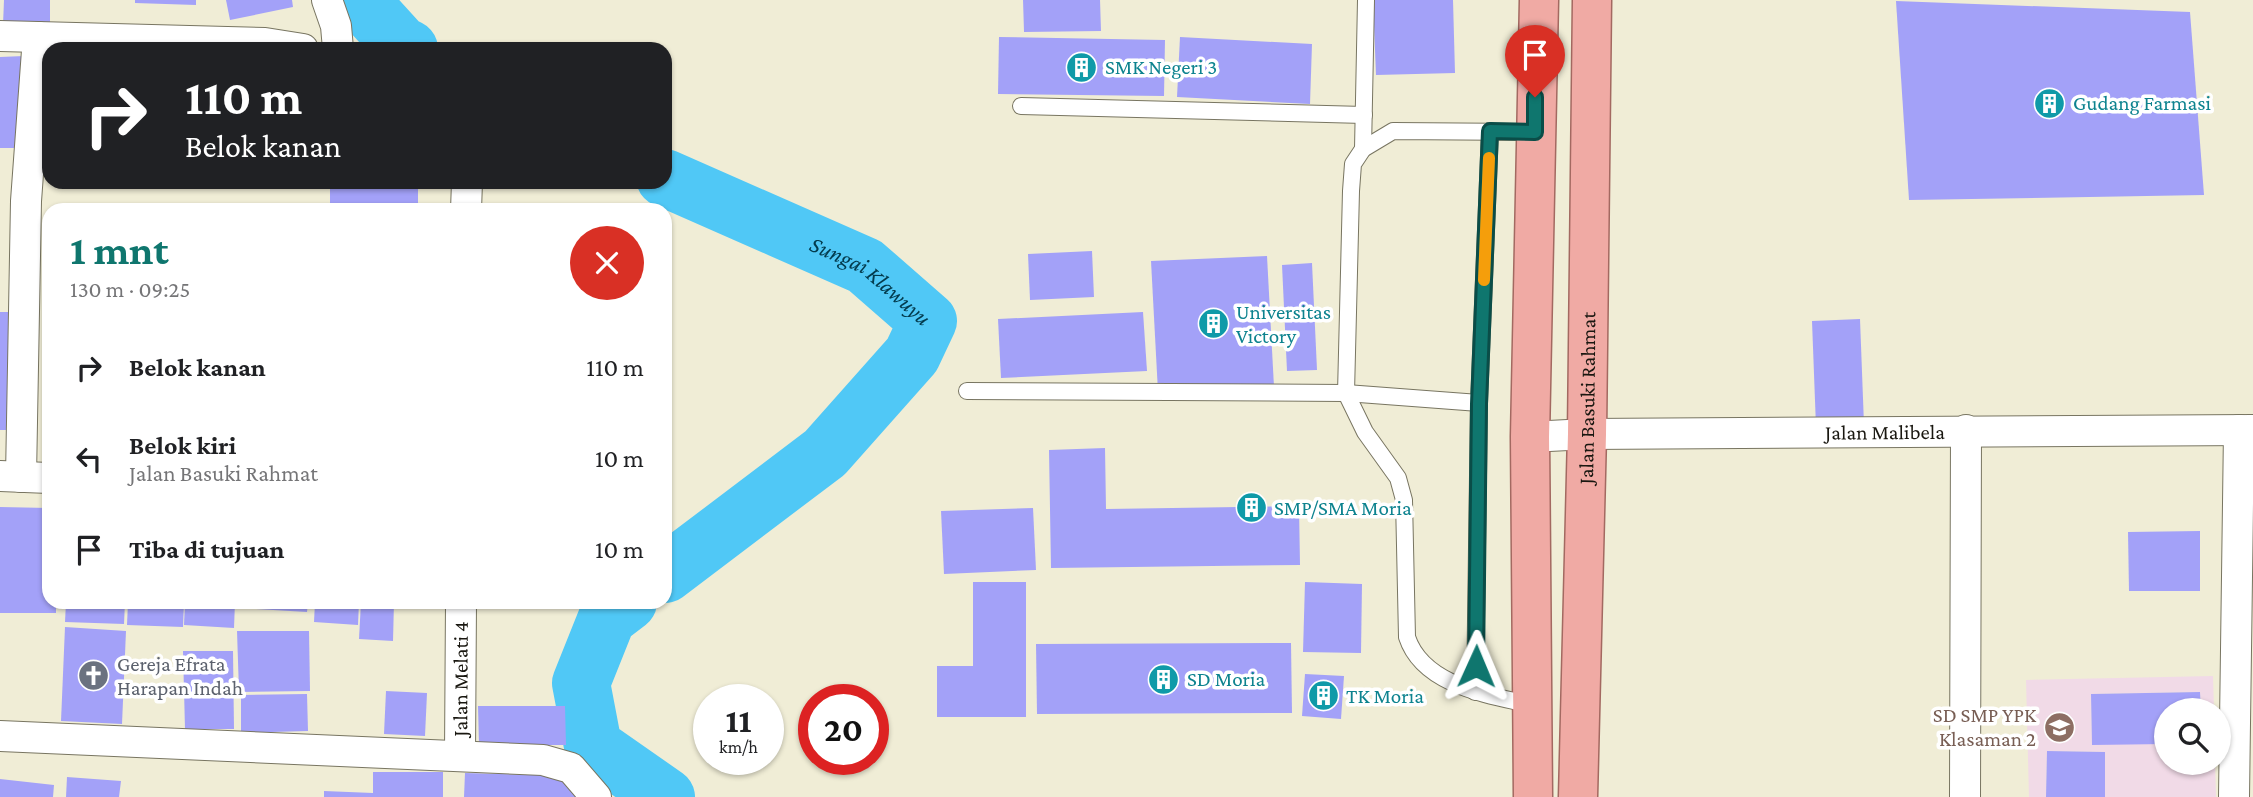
<!DOCTYPE html>
<html lang="id">
<head>
<meta charset="utf-8">
<style>
  body { margin:0; font-family:"Crimson Pro",serif; background:#f6f6f6; color:#202124; height:100vh; display:flex; flex-direction:column; font-size:26px; white-space:nowrap }
  * { box-sizing:border-box; margin:0 }
  p { font-size:23px; color:#757577 }
  .icon { flex:none; width:38px; height:38px; fill:none; stroke:currentColor; stroke-width:2; stroke-linecap:round; stroke-linejoin:round }
  .map { position:relative; flex:1; overflow:hidden }
  .drawer { position:absolute; left:42px; top:203px; width:630px; height:406px; display:flex; flex-direction:column; background:#fff; border-radius:21px; box-shadow:0 2px 5px #0004 }
  .drawer>* { flex:none }
  .guide { position:absolute; left:42px; top:42px; width:630px; height:147px; border-radius:21px; box-shadow:0 2px 5px #0004; background:#202124; color:#fff; overflow:hidden }
  .tools { position:absolute; left:2154px; top:698px; display:grid; gap:14px }
  .tools a { display:grid; place-items:center; width:77px; height:77px; border-radius:50%; background:#fff; box-shadow:0 2px 5px #0004; font-size:35px }
  .speed { position:absolute; left:693px; top:684px; display:flex; gap:14px; font-size:35px; font-weight:700; text-align:center }
  .speed>* { display:grid; place-content:center; width:91px; height:91px; border-radius:50%; background:#fff; box-shadow:0 2px 5px #0004; line-height:1 }
  .speed small { font-size:18px; font-weight:400 }
  .speed .limit { border:10px solid #d22; background:#fff; color:#111 }
  .pin { position:absolute; display:grid; place-items:center; width:60px; height:60px; color:#fff; margin:-72px -30px; border-radius:50% 50% 50% 0; rotate:-45deg; box-shadow:0 0 7px #0007 }
  .pin .icon { rotate:45deg }
  .me { position:absolute; width:77px; margin:-38px; rotate:1deg; stroke-linejoin:round; filter:drop-shadow(0 0 5px #0008) }
  .turn { display:flex; align-items:center; gap:24px; height:147px; padding:0 28px; font-size:32px }
  .turn .icon { width:91px; height:91px; stroke-width:2.5 }
  .turn b { display:block; font-size:49px; line-height:60px }
  .round { display:grid; place-items:center; flex:none; width:74px; height:74px; border-radius:37px; background:#f6f6f6 }
  .head { display:flex; align-items:center; justify-content:space-between; height:119px; padding:0 28px }
  h1 { font-size:42px; font-weight:700; line-height:52px; color:#0f766e }
  ul { padding:0; list-style:none }
  li { display:flex; align-items:center; gap:21px; height:91px; padding:0 28px }
  li div { flex:1 }
  li b { display:block; font-size:26px }
  li em { font-style:normal }
  .map>svg:first-child { display:block }
  .education { fill:#f1dae7 }
  .lines { fill:none; stroke-linecap:round; stroke-linejoin:round }
  .river { stroke:#50c8f6; stroke-width:58 }
  .building { fill:#a3a1f8 }
  .service-casing { stroke:#787561; stroke-width:18 }
  .minor-casing { stroke:#787561; stroke-width:32 }
  .trunk-casing { stroke:#a36961; stroke-width:41 }
  .service { stroke:#fff; stroke-width:16 }
  .minor { stroke:#fff; stroke-width:30 }
  .trunk { stroke:#f0aaa4; stroke-width:38 }
  .route-casing { stroke:#0a4d48; stroke-width:18 }
  .route { stroke:#0f766e; stroke-width:12 }
  .slow { stroke:#f59e0b; stroke-width:12 }
  .labels { text-anchor:middle; stroke-width:7; stroke-linejoin:round; paint-order:stroke }
  .culture-label { font-size:21px; fill:#0d838f; stroke:#fff; text-anchor:start }
  .street-label { font-size:21px; fill:#191710; stroke:#fff }
  .worship-label { font-size:21px; fill:#5b616d; stroke:#fff; text-anchor:start }
  .education-label { font-size:21px; fill:#785e54; stroke:#fff; text-anchor:end }
  .water-label { font-size:23px; font-style:italic; fill:#033b4d; stroke:#fff }
</style>
</head>
<body>
<div class="map">
<svg width="2253" height="797" viewBox="0 0 2253 797">
  <rect width="100%" height="100%" fill="#f0edd6"/>
  <path class="education" d="M2213,676L2214,710H2201L2200,692L2091,694L2092,744H2166V763H2215L2216,797H2105V752L2047,751L2046,797H2029L2026,680Z"/>
  <g class="lines">
    <g class="river">
      <path d="M360,0L401,45L409,49"/>
      <path id="s1" d="M665,178L865,266L928,321L912,355L825,453L665,574"/>
      <path d="M628,602L607,618L581,683L593,746L666,797"/>
    </g>
  </g>
  <g class="building">
    <path d="M4,0H50V26L3,25Z"/>
    <path d="M135,0H196V5L135,3Z"/>
    <path d="M226,0H292L293,7L230,20Z"/>
    <path d="M1023,0H1100L1101,31L1024,32Z"/>
    <path d="M1373,0H1453L1455,73L1376,75Z"/>
    <path d="M1896,1L2190,12L2204,195L1909,200Z"/>
    <path d="M999,37L1165,40L1164,96L998,94Z"/>
    <path d="M1180,37L1312,44L1310,104L1177,97Z"/>
    <path d="M24,56L27,148H0V57Z"/>
    <rect x="330" y="182" width="88" height="28"/>
    <path d="M1092,251L1094,297L1030,300L1028,254Z"/>
    <path d="M1267,256L1274,387L1158,392L1151,261Z"/>
    <path d="M1312,263L1317,370L1287,371L1282,265Z"/>
    <rect x="0" y="312" width="11" height="118"/>
    <path d="M1143,312L1147,371L1001,378L998,319Z"/>
    <path d="M1860,319L1864,425L1816,427L1812,321Z"/>
    <path d="M45,369H49V453H46Z"/>
    <path d="M1105,448L1106,509L1299,506L1300,565L1051,568L1049,450Z"/>
    <path d="M0,507L49,508V602H56V613H0Z"/>
    <path d="M1033,508L1036,570L944,574L941,511Z"/>
    <path d="M2200,531V591H2129L2128,532Z"/>
    <path d="M973,582H1026V717H937V666H973Z"/>
    <path d="M1305,582L1362,584L1361,653L1303,652Z"/>
    <path d="M66,602H125L124,624L65,622Z"/>
    <path d="M128,602H184L183,627L127,625Z"/>
    <path d="M185,602H235L234,628L184,625Z"/>
    <path d="M256,602H308L307,612L256,609Z"/>
    <path d="M315,602H359L358,625L314,622Z"/>
    <path d="M361,602H394L393,641L359,639Z"/>
    <path d="M65,627L126,631L122,724L61,721Z"/>
    <path d="M237,631H309L310,691L239,692Z"/>
    <path d="M1291,643L1292,713L1037,714L1036,644Z"/>
    <path d="M183,651H233L234,729H185Z"/>
    <path d="M1305,674L1344,676L1341,719L1302,716Z"/>
    <path d="M386,691L427,693L425,736L384,734Z"/>
    <path d="M2200,692L2201,710H2166V744L2092,745L2091,694Z"/>
    <path d="M307,694L308,731L241,733V695Z"/>
    <path d="M478,706H565L566,745H479Z"/>
    <path d="M2047,751L2105,752V797H2046Z"/>
    <path d="M373,772H443V797H324V791L373,793Z"/>
    <path d="M465,773L578,776V797H464Z"/>
    <path d="M67,777L121,781L119,797H66Z"/>
    <path d="M0,779L54,785L53,797H0Z"/>
  </g>
  <g class="lines">
    <defs>
      <g id="service">
        <path d="M1021,106L1364,115"/>
        <path d="M1363,149L1366,0"/>
        <path d="M967,391L1346,393L1479,403"/>
        <path d="M1475,692L1479,403L1490,131"/>
        <path d="M1532,705C1489,695 1423,686 1407,637L1404,500L1398,478L1365,432L1346,393L1351,191L1353,164L1363,149L1393,131L1535,132"/>
      </g>
      <g id="minor">
        <path d="M327,0L336,26L338,49"/>
        <path d="M0,36L265,43L303,49"/>
        <path d="M466,210L467,182"/>
        <path id="s2" d="M1530,437L1587,434L2253,430"/>
        <path d="M0,476L49,478"/>
        <path d="M21,477L26,201L38,37"/>
        <path d="M0,736L543,760L571,768L596,797"/>
        <path id="s3" d="M460,754L461,602"/>
        <path d="M1965,797L1966,430"/>
        <path d="M2234,797L2239,430"/>
      </g>
      <g id="trunk">
        <path d="M1533,797L1530,437L1539,0"/>
        <path id="s4" d="M1578,797L1587,434L1592,0"/>
      </g>
    </defs>
    <use href="#service" class="service-casing"/>
    <use href="#minor" class="minor-casing"/>
    <use href="#trunk" class="trunk-casing"/>
    <use href="#service" class="service"/>
    <use href="#minor" class="minor"/>
    <use href="#trunk" class="trunk"/>
  </g>
  <g class="lines">
    <defs>
      <path id="route" d="M1476,666L1479,404L1490,131L1535,132V97"/>
    </defs>
    <use href="#route" class="route-casing"/>
    <use href="#route" class="route"/>
    <path class="slow" d="M1484,280L1489,158"/>
  </g>
  <defs>
    <symbol id="building-disc" viewBox="-11 -11 22 22"><circle r="9.5" fill="#0f9aa8" stroke="#fff"/><path d="M-4-6H4V6H1V3H-1V6H-4ZM-2.5-4.3h1.7v1.8h-1.7ZM.8-4.3h1.7v1.8H.8ZM-2.5-1h1.7V.8h-1.7ZM.8-1h1.7V.8H.8Z" fill="#fff"/></symbol>
    <symbol id="church-disc" viewBox="-11 -11 22 22"><circle r="9.5" fill="#6b7280" stroke="#fff"/><path d="M-1.2-6h2.4v3.5h3.3v2.4h-3.3V6h-2.4V-.1h-3.3v-2.4h3.3Z" fill="#fff"/></symbol>
    <symbol id="school-disc" viewBox="-11 -11 22 22"><circle r="9.5" fill="#8d6e63" stroke="#fff"/><path d="M0-5L7-2L0 1L-7-2ZM-4 1L0 2.5L4 1V4Q0 6-4 4Z" fill="#fff"/></symbol>
  </defs>
  <g fill-rule="evenodd">
    <use href="#building-disc" x="1064" y="50" width="35" height="35"/>
    <use href="#building-disc" x="2032" y="86" width="35" height="35"/>
    <use href="#building-disc" x="1196" y="306" width="35" height="35"/>
    <use href="#building-disc" x="1234" y="490" width="35" height="35"/>
    <use href="#church-disc" x="76" y="658" width="35" height="35"/>
    <use href="#building-disc" x="1146" y="662" width="35" height="35"/>
    <use href="#building-disc" x="1306" y="678" width="35" height="35"/>
    <use href="#school-disc" x="2042" y="710" width="35" height="35"/>
  </g>
  <g class="labels">
    <g class="culture-label">
      <text x="1105" y="74">SMK Negeri 3</text>
      <text x="2073" y="110">Gudang Farmasi</text>
      <text x="1236" y="319">Universitas<tspan x="1236" dy="24">Victory</tspan></text>
      <text x="1274" y="515">SMP/SMA Moria</text>
      <text x="1187" y="686">SD Moria</text>
      <text x="1346" y="703">TK Moria</text>
    </g>
    <g class="street-label">
      <text dy="7" stroke="none"><textPath href="#s4" startOffset="399">Jalan Basuki Rahmat</textPath></text>
      <text dy="7" stroke="none"><textPath href="#s2" startOffset="355">Jalan Malibela</textPath></text>
      <text dy="7" stroke="none"><textPath href="#s3" startOffset="75">Jalan Melati 4</textPath></text>
    </g>
    <g class="worship-label">
      <text x="117" y="671">Gereja Efrata<tspan x="117" dy="24">Harapan Indah</tspan></text>
    </g>
    <g class="education-label">
      <text x="2036" y="722">SD SMP YPK<tspan x="2036" dy="24">Klasaman 2</tspan></text>
    </g>
    <g class="water-label">
      <text dy="8" stroke="none"><textPath href="#s1" startOffset="231">Sungai Klawuyu</textPath></text>
    </g>
  </g>
</svg>
<div class="tools">
<a><svg class="icon" aria-label="search" viewBox="0 0 24 24"><circle cx="10" cy="10" r="6"/><path d="M15 15l6 6"/></svg></a>
</div>
<div class="speed"><div>11<small>km/h</small></div><div class="limit">20</div></div>
<div class="pin" style="left:1535px;top:97px;background:#d93025"><svg class="icon" aria-label="arrive" viewBox="0 0 24 24"><path d="M6 21V4h12l-3 4 3 4H6"/></svg></div>
<svg class="me" style="left:1476px;top:666px" viewBox="-20 -20 40 40"><path d="M0-17L14 15 0 8-14 15z" fill="#0f766e" stroke="#fff" stroke-width="4"/></svg>
<div class="guide">
<div class="turn"><svg class="icon" aria-label="right" viewBox="0 0 24 24"><path d="M7 20v-9h11M14 6l5 5-5 5"/></svg><div><b>110 m</b>Belok kanan</div></div>
</div>
<section class="drawer">
<div class="head"><div><h1>1 mnt</h1><p>130 m · 09:25</p></div><a class="round" style="background:#d93025;color:#fff"><svg class="icon" aria-label="close" viewBox="0 0 24 24"><path d="M6 6l12 12M18 6L6 18"/></svg></a></div>
<ul>
<li><svg class="icon" aria-label="right" viewBox="0 0 24 24"><path d="M7 20v-9h11M14 6l5 5-5 5"/></svg><div><b>Belok kanan</b></div><em>110 m</em></li>
<li><svg class="icon" aria-label="left" viewBox="0 0 24 24"><path d="M17 20v-9H6M10 6l-5 5 5 5"/></svg><div><b>Belok kiri</b><p>Jalan Basuki Rahmat</p></div><em>10 m</em></li>
<li><svg class="icon" aria-label="arrive" viewBox="0 0 24 24"><path d="M6 21V4h12l-3 4 3 4H6"/></svg><div><b>Tiba di tujuan</b></div><em>10 m</em></li>
</ul>
</section>
</div>
</body>
</html>
